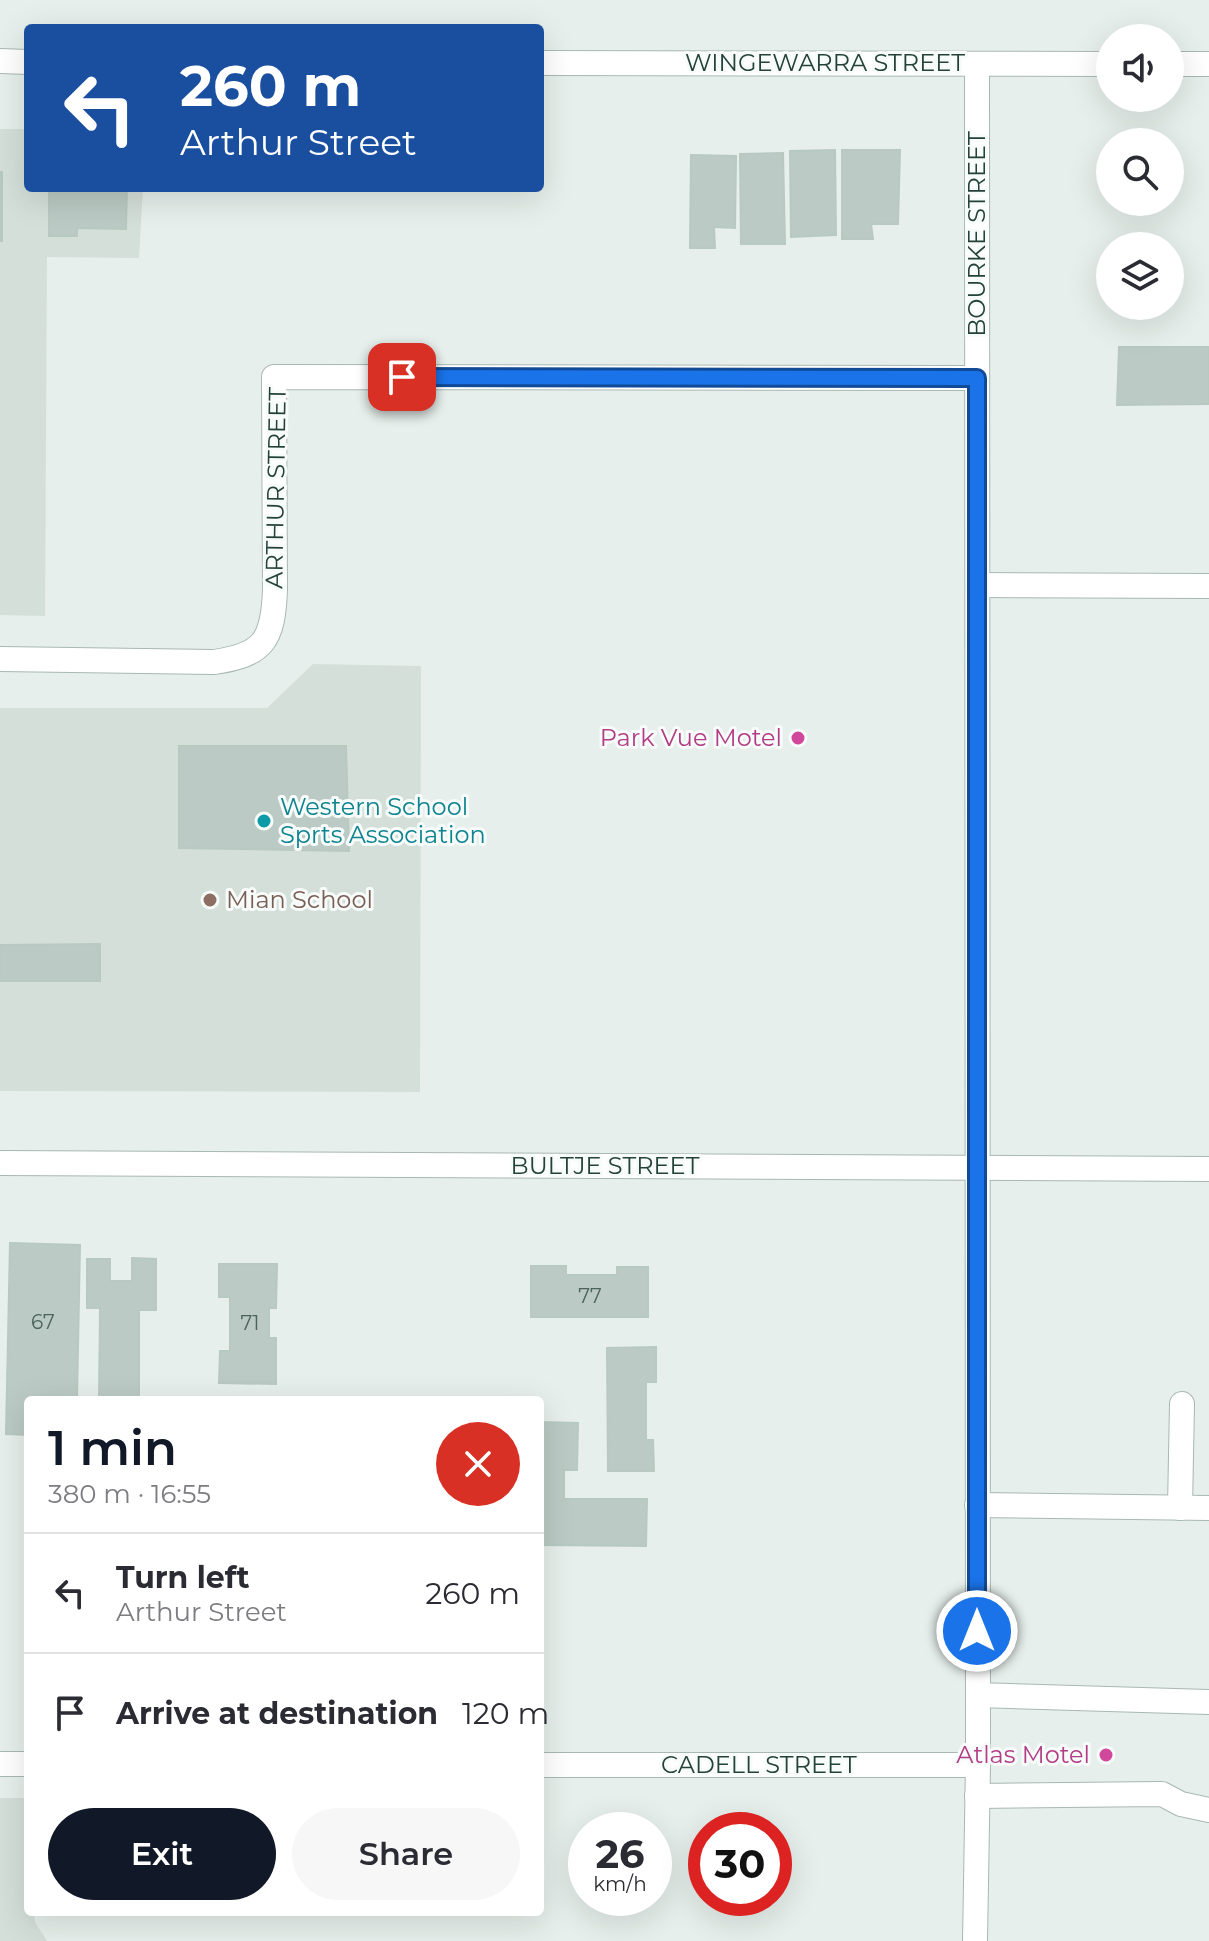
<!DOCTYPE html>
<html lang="en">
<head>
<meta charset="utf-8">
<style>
  body { margin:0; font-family:Montserrat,sans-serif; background:#f7f7f7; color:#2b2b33; height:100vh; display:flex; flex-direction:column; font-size:30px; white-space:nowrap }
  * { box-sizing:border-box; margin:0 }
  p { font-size:26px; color:#7c7c81 }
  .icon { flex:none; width:44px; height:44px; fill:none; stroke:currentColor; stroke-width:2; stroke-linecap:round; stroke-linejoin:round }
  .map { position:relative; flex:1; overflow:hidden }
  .drawer { position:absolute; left:24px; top:1396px; width:520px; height:520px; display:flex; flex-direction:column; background:#fff; border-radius:8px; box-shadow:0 8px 32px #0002 }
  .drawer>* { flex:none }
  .hud { position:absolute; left:24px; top:24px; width:520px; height:168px; border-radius:8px; box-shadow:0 8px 32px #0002; background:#1a4fa0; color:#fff; overflow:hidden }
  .tools { position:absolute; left:1096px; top:24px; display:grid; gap:16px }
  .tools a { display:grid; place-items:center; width:88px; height:88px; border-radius:50%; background:#fff; box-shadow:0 8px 32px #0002; font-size:40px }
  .speed { position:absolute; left:568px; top:1812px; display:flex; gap:16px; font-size:40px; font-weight:700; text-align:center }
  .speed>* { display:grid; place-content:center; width:104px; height:104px; border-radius:50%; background:#fff; box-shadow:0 8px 32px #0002; line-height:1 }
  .speed small { font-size:20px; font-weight:400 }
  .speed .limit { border:12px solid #d22; background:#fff; color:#111 }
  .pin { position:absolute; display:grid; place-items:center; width:68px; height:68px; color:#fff; margin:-34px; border-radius:16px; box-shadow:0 4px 12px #0006 }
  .me { position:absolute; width:88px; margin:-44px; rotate:0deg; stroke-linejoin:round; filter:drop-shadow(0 0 6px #0008) }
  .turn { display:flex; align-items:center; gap:28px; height:168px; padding:0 24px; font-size:36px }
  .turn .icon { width:104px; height:104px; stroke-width:2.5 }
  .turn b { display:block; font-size:56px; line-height:68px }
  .round { display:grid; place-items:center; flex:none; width:84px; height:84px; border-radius:42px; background:#f7f7f7 }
  .head { display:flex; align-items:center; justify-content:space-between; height:136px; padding:0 24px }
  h1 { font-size:48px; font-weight:600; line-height:60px; color:#111827 }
  .primary-button { display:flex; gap:16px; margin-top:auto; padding:16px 24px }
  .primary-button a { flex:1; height:92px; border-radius:48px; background:#111827; color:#fff; font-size:32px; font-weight:600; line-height:92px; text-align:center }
  .primary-button a+a { background:#f7f7f7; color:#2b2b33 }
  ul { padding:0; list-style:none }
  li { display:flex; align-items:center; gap:24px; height:120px; padding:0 24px; border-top:2px solid #e1e1e2 }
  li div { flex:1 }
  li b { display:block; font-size:30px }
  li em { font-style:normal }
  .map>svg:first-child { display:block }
  .built { fill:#d4dfda }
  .building { fill:#bbcac4; stroke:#b8c9c2; stroke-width:2 }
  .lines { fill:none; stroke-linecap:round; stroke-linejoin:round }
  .minor-casing { stroke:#a8b8b2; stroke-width:26 }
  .minor { stroke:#fff; stroke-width:24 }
  .route-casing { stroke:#114b97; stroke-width:20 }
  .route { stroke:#1a73e8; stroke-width:14 }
  .hotel-dot { fill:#d1479c; stroke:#f7fbf9; stroke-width:3 }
  .culture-dot { fill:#0f9aa8; stroke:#f7fbf9; stroke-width:3 }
  .education-dot { fill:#8d6e63; stroke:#f7fbf9; stroke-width:3 }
  .labels { text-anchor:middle; stroke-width:6; stroke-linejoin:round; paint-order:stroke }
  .number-label { font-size:20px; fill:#4a645c }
  .street-label { font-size:24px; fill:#24423a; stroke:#f7fbf9 }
  .hotel-label { font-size:24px; fill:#b23c85; stroke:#f7fbf9; text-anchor:end }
  .culture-label { font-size:24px; fill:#0d838f; stroke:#f7fbf9; text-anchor:start }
  .education-label { font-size:24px; fill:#785e54; stroke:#f7fbf9; text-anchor:start }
</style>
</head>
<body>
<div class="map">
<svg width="1209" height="1941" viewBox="0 0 1209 1941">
  <rect width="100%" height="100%" fill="#e6efeb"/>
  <g class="built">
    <path d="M0,129H28V188H143L139,258L47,257L45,616L0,615Z"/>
    <path d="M313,664L421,666L420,1092L0,1091V708H267Z"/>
    <path d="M0,1798H28V1912H34L35,1922L47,1941H0Z"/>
  </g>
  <g class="building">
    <path d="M835,150L836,235L791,237L790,151Z"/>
    <path d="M842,150H900L898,224H871L873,239H842Z"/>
    <path d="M783,153L785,244H741L740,154Z"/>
    <path d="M691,155L736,156L735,228L714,227L715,248H690Z"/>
    <rect x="0" y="172" width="2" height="69"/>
    <path d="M49,188H127L126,229L77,228V236H49Z"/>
    <path d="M1119,347H1209V404L1117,405Z"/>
    <path d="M179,746H346L349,851L179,848Z"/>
    <path d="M100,944V981H0V945Z"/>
    <path d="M10,1243L80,1245L77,1400H28V1435L6,1434Z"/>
    <path d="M132,1258L156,1259V1310H139V1400H99L100,1308H87V1259H110V1281H132Z"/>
    <path d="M219,1264H277L276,1308H269V1338H276V1384L219,1383L220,1351H230V1297H219Z"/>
    <path d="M531,1266H566V1275H617V1267H648V1317H531Z"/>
    <path d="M656,1347V1382H646V1440H653L654,1471H608L607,1348Z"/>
    <path d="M540,1422L578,1423L577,1470H564V1499H647L646,1546L540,1545Z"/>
  </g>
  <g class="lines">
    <defs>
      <g id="minor">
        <path d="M0,61L28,62"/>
        <path d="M540,63L1110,64"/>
        <path d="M1170,64H1209"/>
        <path d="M978,585L1209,586"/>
        <path d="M0,659L214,662C264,655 273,640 275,590L274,377L977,378"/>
        <path d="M0,1163L1209,1169"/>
        <path d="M977,1505L1209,1508"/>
        <path d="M1180,1508L1182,1404"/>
        <path d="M978,1695L1209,1702"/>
        <path d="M0,1764H28"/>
        <path d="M540,1765H978"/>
        <path d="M977,1796L1162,1794L1181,1804L1209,1810"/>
        <path d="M975,1941L978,1765L977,64"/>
      </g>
    </defs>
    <use href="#minor" class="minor-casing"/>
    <use href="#minor" class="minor"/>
  </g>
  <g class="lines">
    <defs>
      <path id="route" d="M402,377L977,378V1631"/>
    </defs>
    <use href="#route" class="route-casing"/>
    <use href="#route" class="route"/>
  </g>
  <g class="hotel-dot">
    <circle cx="798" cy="738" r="8"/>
    <circle cx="1106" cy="1755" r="8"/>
  </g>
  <circle class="culture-dot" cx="264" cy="821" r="8"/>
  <circle class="education-dot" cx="210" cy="900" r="8"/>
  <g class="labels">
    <g class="number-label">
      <text x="590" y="1303">77</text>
      <text x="43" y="1329">67</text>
      <text x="250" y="1330">71</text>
    </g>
    <g class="street-label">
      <text x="825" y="71">WINGEWARRA STREET</text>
      <text transform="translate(977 234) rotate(-90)" y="8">BOURKE STREET</text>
      <text transform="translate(276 488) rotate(-89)" y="8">ARTHUR STREET</text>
      <text x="605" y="1174">BULTJE STREET</text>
      <text x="759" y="1773">CADELL STREET</text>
    </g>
    <g class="hotel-label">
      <text x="782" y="746">Park Vue Motel</text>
      <text x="1090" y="1763">Atlas Motel</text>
    </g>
    <g class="culture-label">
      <text x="280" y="815">Western School<tspan x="280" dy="28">Sprts Association</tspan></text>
    </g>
    <g class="education-label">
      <text x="226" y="908">Mian School</text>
    </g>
  </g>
</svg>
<div class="tools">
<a><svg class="icon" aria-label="sound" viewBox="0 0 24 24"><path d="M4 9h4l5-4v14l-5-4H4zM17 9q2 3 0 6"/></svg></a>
<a><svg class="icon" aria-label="search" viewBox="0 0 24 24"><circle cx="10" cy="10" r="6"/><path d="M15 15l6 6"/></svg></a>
<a><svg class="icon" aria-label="layers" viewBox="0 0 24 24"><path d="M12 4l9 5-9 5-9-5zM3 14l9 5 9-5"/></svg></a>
</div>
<div class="speed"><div>26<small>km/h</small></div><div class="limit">30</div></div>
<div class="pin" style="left:402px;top:377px;background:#d93025"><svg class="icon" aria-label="arrive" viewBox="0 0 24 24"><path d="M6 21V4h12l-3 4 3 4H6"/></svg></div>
<svg class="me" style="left:977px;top:1631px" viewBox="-20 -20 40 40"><circle r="17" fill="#1a73e8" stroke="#fff" stroke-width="3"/><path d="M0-11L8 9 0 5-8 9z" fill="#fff"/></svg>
<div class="hud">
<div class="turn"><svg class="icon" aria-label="left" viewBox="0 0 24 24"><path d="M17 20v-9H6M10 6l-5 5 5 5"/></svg><div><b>260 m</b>Arthur Street</div></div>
</div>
<section class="drawer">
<div class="head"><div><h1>1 min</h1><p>380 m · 16:55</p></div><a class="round" style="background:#d93025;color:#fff"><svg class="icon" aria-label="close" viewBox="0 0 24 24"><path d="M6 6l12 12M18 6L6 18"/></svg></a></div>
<ul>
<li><svg class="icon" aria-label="left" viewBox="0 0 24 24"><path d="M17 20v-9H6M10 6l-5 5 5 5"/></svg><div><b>Turn left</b><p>Arthur Street</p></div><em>260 m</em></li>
<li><svg class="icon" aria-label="arrive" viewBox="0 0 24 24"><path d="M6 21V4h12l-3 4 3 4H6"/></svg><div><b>Arrive at destination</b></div><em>120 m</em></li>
</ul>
<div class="primary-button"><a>Exit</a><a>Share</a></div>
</section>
</div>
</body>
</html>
